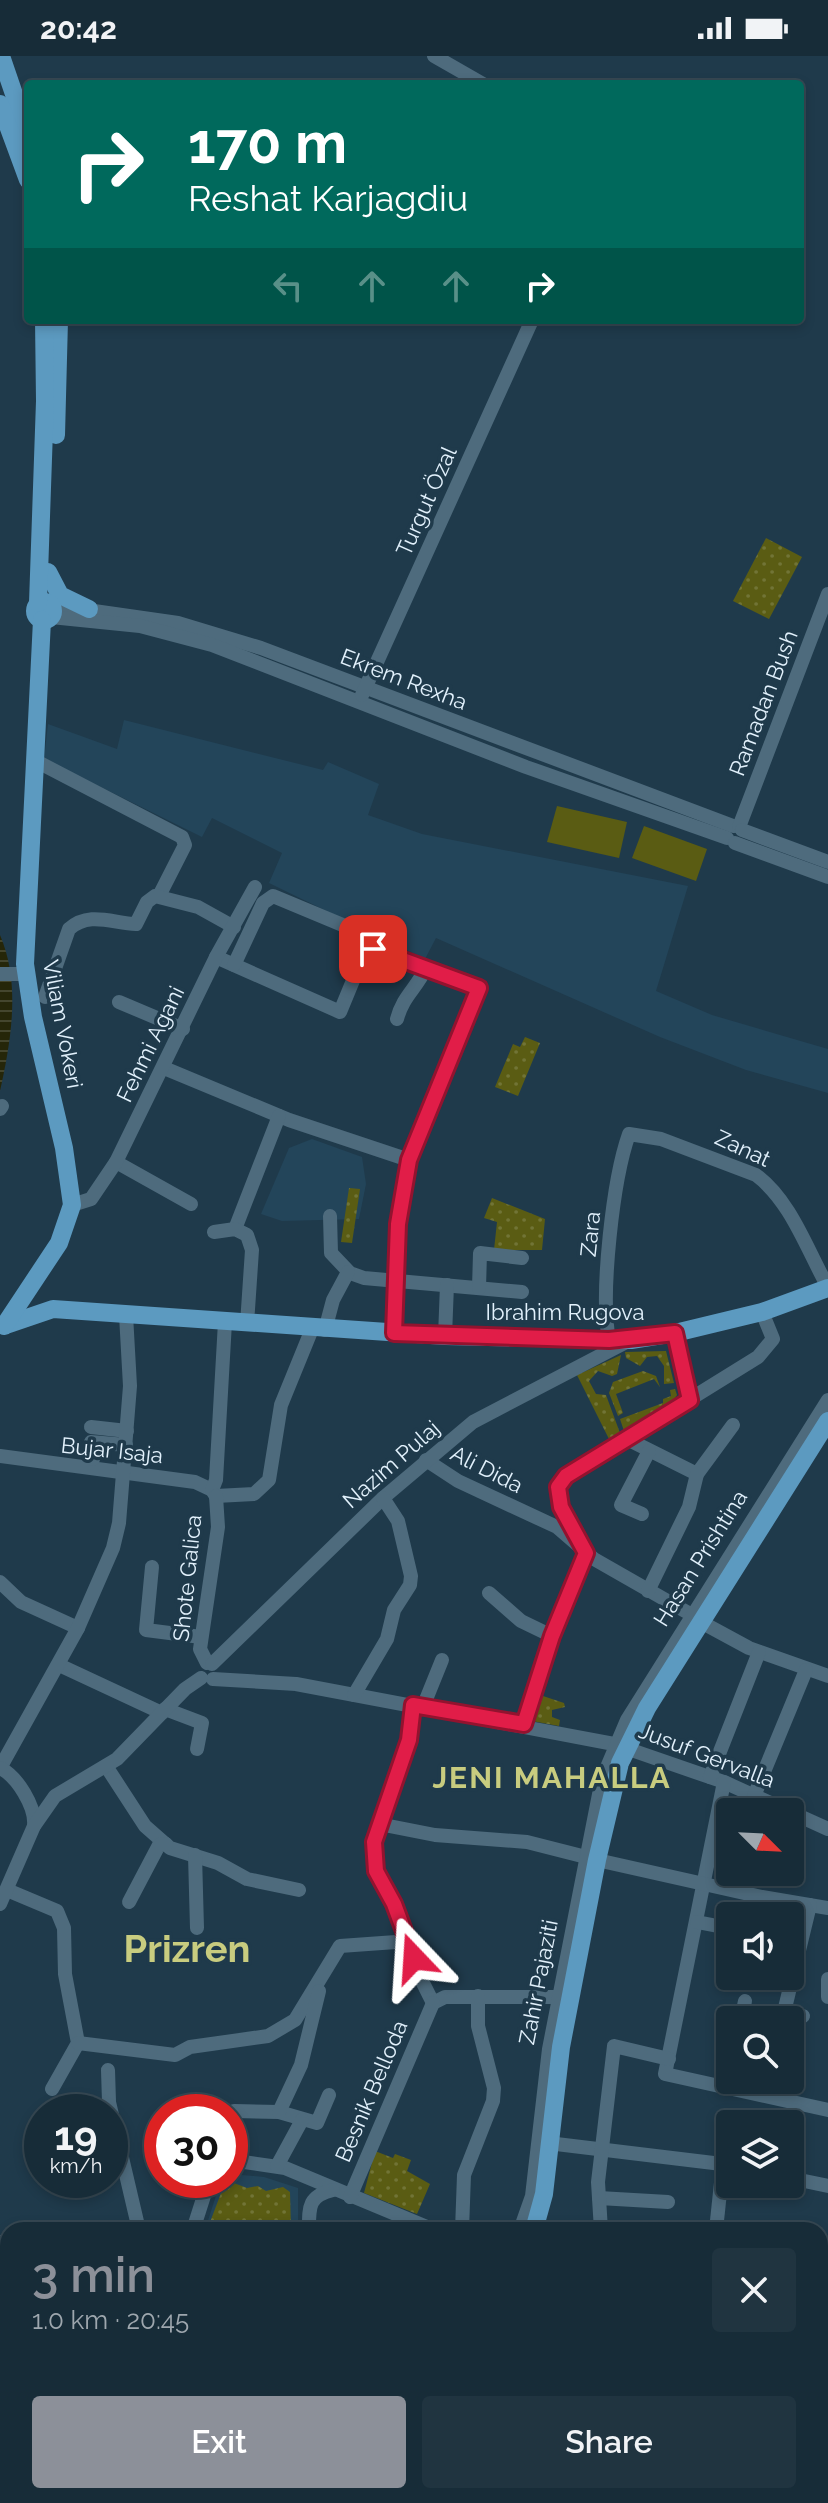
<!DOCTYPE html>
<html lang="en">
<head>
<meta charset="utf-8">
<style>
  body { margin:0; font-family:Raleway,sans-serif; background:#203440; color:#f1f3f6; height:100vh; display:flex; flex-direction:column; font-size:30px; white-space:nowrap }
  * { box-sizing:border-box; margin:0 }
  p { font-size:26px; color:#9ea7ae }
  .icon { flex:none; width:44px; height:44px; fill:none; stroke:currentColor; stroke-width:2; stroke-linecap:round; stroke-linejoin:round }
  .map { position:relative; flex:1; overflow:hidden }
  .details { position:absolute; left:0px; top:2166px; width:828px; height:282px; display:flex; flex-direction:column; background:#172c38; border-radius:24px 24px 0 0; box-shadow:0 4px 12px #0003,0 0 0 2px #364853 }
  .details>* { flex:none }
  .top-card { position:absolute; left:24px; top:24px; width:780px; height:244px; border-radius:8px; box-shadow:0 4px 12px #0003,0 0 0 2px #364853; background:#00695c; color:#fff; overflow:hidden }
  .needle { width:52px; rotate:114deg }
  .fabs { position:absolute; left:716px; top:1742px; display:grid; gap:16px }
  .fabs a { display:grid; place-items:center; width:88px; height:88px; border-radius:8px; background:#172c38; box-shadow:0 4px 12px #0003,0 0 0 2px #364853; font-size:40px }
  .speed { position:absolute; left:24px; top:2038px; display:flex; gap:16px; font-size:40px; font-weight:700; text-align:center }
  .speed>* { display:grid; place-content:center; width:104px; height:104px; border-radius:50%; background:#172c38; box-shadow:0 4px 12px #0003,0 0 0 2px #364853; line-height:1 }
  .speed small { font-size:20px; font-weight:400 }
  .speed .limit { border:12px solid #d22; background:#fff; color:#111 }
  .pin { position:absolute; display:grid; place-items:center; width:68px; height:68px; color:#fff; margin:-34px; border-radius:16px; box-shadow:0 4px 12px #0006 }
  .me { position:absolute; width:88px; margin:-44px; rotate:340deg; stroke-linejoin:round; filter:drop-shadow(0 0 6px #0008) }
  .turn { display:flex; align-items:center; gap:28px; height:168px; padding:0 32px; font-size:36px }
  .turn .icon { width:104px; height:104px; stroke-width:2.5 }
  .turn b { display:block; font-size:56px; line-height:68px }
  .lanes { display:flex; align-items:center; height:76px; padding:0 32px; background:#0003; justify-content:center; gap:40px; direction:ltr }
  .lanes .off { opacity:.35 }
  .round { display:grid; place-items:center; flex:none; width:84px; height:84px; border-radius:8px; background:#203440 }
  .overview { display:flex; align-items:center; justify-content:space-between; height:136px; padding:0 32px }
  h1 { font-size:48px; font-weight:600; line-height:60px; color:#8c9099 }
  .button { display:flex; gap:16px; margin-top:auto; padding:16px 32px }
  .button a { flex:1; height:92px; border-radius:8px; background:#8c9099; color:#fff; font-size:32px; font-weight:600; line-height:92px; text-align:center }
  .button a+a { background:#203440; color:#f1f3f6 }
  .status { display:flex; justify-content:space-between; align-items:center; height:56px; padding:0 40px; background:#172c38; direction:ltr }
  .status svg { height:22px; fill:currentColor }
  .map>svg:first-child { display:block }
  .built { fill:#23455a }
  .green { fill:url(#green-dots) }
  .pitch { fill:#5a5c13 }
  .water { fill:url(#water-rules) }
  .lines { fill:none; stroke-linecap:round; stroke-linejoin:round }
  .minor { stroke:#4e6b7d; stroke-width:14 }
  .major { stroke:#5c9ac0; stroke-width:18 }
  .route-casing { stroke:#92132f; stroke-width:20 }
  .route { stroke:#e11d48; stroke-width:14 }
  .labels { text-anchor:middle; stroke-width:7; stroke-linejoin:round; paint-order:stroke }
  .street-label { font-size:22px; fill:#e2f1fc; stroke:#1f3a4b }
  .district-label { font-size:30px; font-weight:bold; letter-spacing:2px; fill:#c8cc7f; stroke:#1f3a4b }
  .town-label { font-size:38px; font-weight:bold; fill:#c8cc7f; stroke:#1f3a4b }
</style>
</head>
<body>
<div class="status"><b>20:42</b><svg viewBox="0 0 49 12"><path d="M0 12V9h3v3zM5 12V6h3v6zM10 12V3h3v9zM15 12V0h3v12zM26 1h20v11H26zM47 4h2v5h-2z"/></svg></div>
<div class="map">
<svg width="828" height="2447" viewBox="0 0 828 2447">
  <defs>
    <pattern id="green-dots" width="8" height="8" patternUnits="userSpaceOnUse" patternTransform="scale(2)"><rect width="8" height="8" fill="#5a5c13"/><path d="M2 2h.1M6 6h.1" fill="none" stroke="#717436" stroke-width="1.8" stroke-linecap="round"/></pattern>
    <pattern id="water-rules" width="6" height="5" patternUnits="userSpaceOnUse" patternTransform="scale(2)"><rect width="6" height="5" fill="#252609"/><path d="M0 2.5h6" fill="none" stroke="#44462e"/></pattern>
  </defs>
  <rect width="100%" height="100%" fill="#1f3a4b"/>
  <g class="built">
    <path d="M124,664L323,714L328,706L379,728L368,759L422,778L688,830L656,935L712,959L828,993V1037L746,1014L660,981L436,882L425,903L269,827L282,797L212,762L202,781L44,703L48,668L117,693Z"/>
    <path d="M312,1083L362,1101L366,1128L359,1163L282,1165L261,1158L289,1092Z"/>
    <path d="M230,2118L264,2121L298,2132V2174H205L221,2124H230Z"/>
  </g>
  <g class="green">
    <path d="M766,482L802,501L769,563L733,545Z"/>
    <path d="M525,981L540,987L518,1040L495,1031L513,988L520,991Z"/>
    <path d="M349,1132L360,1133L352,1187L341,1186Z"/>
    <path d="M492,1142L545,1163L542,1194H494L497,1166L484,1162Z"/>
    <path d="M666,1295L674,1327L664,1328V1310L657,1300L647,1301L640,1310L626,1302L625,1296Z"/>
    <path d="M621,1299L617,1318L612,1320L598,1315L589,1325L596,1338L606,1339L620,1377L609,1383L577,1319Z"/>
    <path d="M643,1315L656,1320L660,1331L654,1323L616,1338L623,1357L618,1360L609,1337L613,1326Z"/>
    <path d="M675,1333L677,1339L672,1346L624,1375L620,1363L663,1347V1343L671,1340L670,1334Z"/>
    <path d="M540,1639L564,1647L565,1651L552,1654V1661L560,1664L559,1670L532,1665Z"/>
    <path d="M375,2095L393,2102L395,2098L411,2104L407,2115L430,2128L417,2158L364,2137Z"/>
    <path d="M226,2124L247,2132L258,2130L266,2135L283,2131L290,2136L291,2174H207Z"/>
  </g>
  <g class="pitch">
    <path d="M557,750L627,766L619,802L547,786Z"/>
    <path d="M644,770L707,793L696,825L632,802Z"/>
  </g>
  <path class="water" d="M0,879C21,928 11,985 0,1035Z"/>
  <g class="lines">
    <g class="minor">
      <path d="M434,0L483,28"/>
      <path d="M52,549L178,567L261,592L733,770"/>
      <path d="M51,561L140,570L212,589L526,711L727,782"/>
      <path d="M362,639L532,264"/>
      <path d="M34,704L182,781L185,789L159,840"/>
      <path d="M739,771L828,538"/>
      <path d="M742,774L828,806"/>
      <path d="M735,787L828,821"/>
      <path d="M216,901L340,956L359,910L373,893L479,932L409,1104L398,1168L394,1277"/>
      <path d="M234,909L263,847L273,840L357,875L373,893"/>
      <path d="M0,918H26"/>
      <path d="M45,941L69,873C89,855 112,867 136,868L147,846L155,840L198,851L234,871"/>
      <path d="M119,946L183,973"/>
      <path d="M397,963C403,940 416,933 426,912"/>
      <path d="M164,1012L289,1064L409,1104"/>
      <path d="M0,1053L2,1050"/>
      <path d="M116,1106L191,1148"/>
      <path d="M72,1149L91,1143L116,1106L216,901L255,831"/>
      <path d="M330,1160L331,1197L350,1217L364,1222L522,1236"/>
      <path d="M235,1173L279,1060"/>
      <path d="M214,1176L235,1173L247,1179L252,1194L247,1268"/>
      <path d="M479,1232L480,1197L522,1202"/>
      <path d="M325,1274L333,1244L348,1216"/>
      <path d="M675,1277L690,1344"/>
      <path d="M445,1280L447,1229"/>
      <path d="M609,1284C600,1238 613,1123 629,1078L661,1083L756,1119C791,1145 807,1194 828,1231"/>
      <path d="M91,1371L127,1375"/>
      <path d="M625,1382L697,1418"/>
      <path d="M0,1400L195,1426L212,1434L216,1440"/>
      <path d="M93,1403L91,1386L126,1389"/>
      <path d="M426,1404L458,1425L557,1471L594,1503L692,1559"/>
      <path d="M212,1434L216,1424L225,1266"/>
      <path d="M216,1440L254,1438L269,1424L281,1349L312,1273"/>
      <path d="M642,1458L621,1449L649,1395"/>
      <path d="M583,1490L561,1451L558,1431L566,1420L758,1301L773,1283L762,1256"/>
      <path d="M152,1511L146,1574L201,1581"/>
      <path d="M0,1526L21,1546L78,1572"/>
      <path d="M648,1535L689,1451L697,1418L733,1369"/>
      <path d="M489,1537L521,1565L552,1580"/>
      <path d="M701,1566L749,1592L828,1620"/>
      <path d="M207,1607L200,1593L218,1471L216,1440"/>
      <path d="M212,1608L383,1442L473,1366L630,1284"/>
      <path d="M59,1609L162,1657"/>
      <path d="M213,1623L296,1628L614,1688L724,1726L828,1773"/>
      <path d="M354,1639L387,1583L394,1554L410,1529L411,1520L398,1465L383,1442"/>
      <path d="M413,1649L409,1684L374,1786L376,1815L410,1885L419,1919L433,1947"/>
      <path d="M423,1651L442,1604"/>
      <path d="M165,1653L202,1667L197,1693"/>
      <path d="M524,1668L552,1580L586,1497"/>
      <path d="M106,1710L145,1770L170,1792L218,1807L247,1823L299,1834"/>
      <path d="M0,1712L78,1572L113,1492L119,1467L130,1330L126,1259"/>
      <path d="M0,1712C17,1720 36,1751 34,1770"/>
      <path d="M710,1721L759,1596"/>
      <path d="M724,1726L665,2018L828,2054"/>
      <path d="M754,1740L806,1614"/>
      <path d="M379,1768L435,1779L527,1786L586,1801"/>
      <path d="M195,1799L197,1872"/>
      <path d="M597,1804L762,1841L828,1852"/>
      <path d="M7,1834L57,1855L64,1872L65,1918L78,1987L52,2033"/>
      <path d="M129,1846L159,1789L166,1788"/>
      <path d="M0,1848L34,1770L55,1740L117,1703L185,1633L201,1622"/>
      <path d="M697,1866L728,1872"/>
      <path d="M828,1923V1941"/>
      <path d="M433,1947L445,1941H560"/>
      <path d="M803,1960L785,1956V1952L810,1849"/>
      <path d="M741,1964L745,1945"/>
      <path d="M78,1987L175,1999L190,1991L268,1980L295,1964L340,1890L410,1885"/>
      <path d="M108,2014L109,2046L139,2174"/>
      <path d="M726,2030L730,2011"/>
      <path d="M234,2055L279,2056L317,2067L329,2039"/>
      <path d="M279,2056L301,2009L319,1935"/>
      <path d="M548,2087L730,2109"/>
      <path d="M230,2104L285,2112L434,2174"/>
      <path d="M277,2110L302,2064"/>
      <path d="M790,2122L828,2130"/>
      <path d="M350,2141L433,1947"/>
      <path d="M599,2142L668,2146"/>
      <path d="M193,2174L209,2124"/>
      <path d="M309,2174C309,2151 308,2140 333,2134"/>
      <path d="M462,2174L464,2119L493,2045L494,2032L478,1970V1940"/>
      <path d="M520,2174L532,2140L549,1993L602,1723L627,1664L828,1344"/>
      <path d="M601,2174L598,2126L614,1990L669,2003"/>
      <path d="M716,2174L723,2108"/>
      <path d="M0,2186L8,2202"/>
      <path d="M820,2248L828,2247"/>
      <path d="M0,2251L8,2246"/>
      <path d="M820,2311L828,2310"/>
      <path d="M820,2370L828,2369"/>
      <path d="M88,2440L90,2447"/>
      <path d="M283,2440L286,2447"/>
      <path d="M653,2440L654,2447"/>
      <path d="M724,2440L729,2447"/>
      <path d="M804,2440V2447"/>
      <path d="M608,2447L609,2440"/>
    </g>
    <g class="major">
      <path d="M1,0L28,79"/>
      <path d="M0,48L28,124"/>
      <path d="M56,379L59,264"/>
      <path d="M48,516L60,539L89,553"/>
      <circle cx="44" cy="555" r="9"/>
      <path d="M38,547L45,345L44,264"/>
      <path d="M6,1269L53,1253L445,1280L631,1284L675,1277L762,1256L828,1232"/>
      <path d="M4,1270L59,1187L72,1149L64,1092L33,961L25,908L42,564"/>
      <path d="M534,2174L544,2138L561,1991L597,1804L620,1707L647,1652L828,1365"/>
      <path d="M446,2447L448,2440"/>
    </g>
  </g>
  <g class="lines">
    <defs>
      <path id="route" d="M373,893L479,932L409,1104L398,1168L394,1277L609,1284L675,1277L690,1344L566,1420L558,1431L561,1451L586,1497L552,1580L524,1668L413,1649L409,1684L374,1786L376,1815L394,1848L414,1902"/>
    </defs>
    <use href="#route" class="route-casing"/>
    <use href="#route" class="route"/>
  </g>
  <g class="labels">
    <g class="street-label">
      <text transform="translate(426 445) rotate(-66)" y="8">Turgut Özal</text>
      <text transform="translate(404 623) rotate(21)" y="8">Ekrem Rexha</text>
      <text transform="translate(763 647) rotate(-69)" y="8">Ramadan Bush</text>
      <text transform="translate(63 968) rotate(79)" y="8">Viliam Vokeri</text>
      <text transform="translate(150 988) rotate(-64)" y="8">Fehmi Agani</text>
      <text transform="translate(743 1092) rotate(25)" y="8">Zanat</text>
      <text transform="translate(590 1178) rotate(-84)" y="8">Zara</text>
      <text x="565" y="1264">Ibrahim Rugova</text>
      <text transform="translate(112 1394) rotate(6)" y="8">Bujar Isaja</text>
      <text transform="translate(391 1408) rotate(-41)" y="8">Nazim Pulaj</text>
      <text transform="translate(487 1413) rotate(27)" y="8">Ali Dida</text>
      <text transform="translate(700 1502) rotate(-58)" y="8">Hasan Prishtina</text>
      <text transform="translate(187 1522) rotate(-84)" y="8">Shote Galica</text>
      <text transform="translate(707 1699) rotate(21)" y="8">Jusuf Gervalla</text>
      <text transform="translate(538 1926) rotate(-79)" y="8">Zahir Pajaziti</text>
      <text transform="translate(371 2035) rotate(-67)" y="8">Besnik Belloda</text>
    </g>
    <g class="district-label">
      <text x="552" y="1732">JENI MAHALLA</text>
    </g>
    <g class="town-label">
      <text x="187" y="1906">Prizren</text>
    </g>
  </g>
</svg>
<div class="fabs">
<a><svg class="needle" viewBox="-14 -14 28 28"><path d="M0-13l5 13h-10z" fill="#e53935"/><path d="M0 13l5-13h-10z" fill="#9ea7ae"/></svg></a>
<a><svg class="icon" aria-label="sound" viewBox="0 0 24 24"><path d="M4 9h4l5-4v14l-5-4H4zM17 9q2 3 0 6"/></svg></a>
<a><svg class="icon" aria-label="search" viewBox="0 0 24 24"><circle cx="10" cy="10" r="6"/><path d="M15 15l6 6"/></svg></a>
<a><svg class="icon" aria-label="layers" viewBox="0 0 24 24"><path d="M12 4l9 5-9 5-9-5zM3 14l9 5 9-5"/></svg></a>
</div>
<div class="speed"><div>19<small>km/h</small></div><div class="limit">30</div></div>
<div class="pin" style="left:373px;top:893px;background:#d93025"><svg class="icon" aria-label="arrive" viewBox="0 0 24 24"><path d="M6 21V4h12l-3 4 3 4H6"/></svg></div>
<svg class="me" style="left:414px;top:1902px" viewBox="-20 -20 40 40"><path d="M0-17L14 15 0 8-14 15z" fill="#e11d48" stroke="#fff" stroke-width="4"/></svg>
<div class="top-card">
<div class="turn"><svg class="icon" aria-label="right" viewBox="0 0 24 24"><path d="M7 20v-9h11M14 6l5 5-5 5"/></svg><div><b>170 m</b>Reshat Karjagdiu</div></div>
<div class="lanes"><svg class="icon off" aria-label="left" viewBox="0 0 24 24"><path d="M17 20v-9H6M10 6l-5 5 5 5"/></svg><svg class="icon off" aria-label="ahead" viewBox="0 0 24 24"><path d="M12 20V5M6 11l6-6 6 6"/></svg><svg class="icon off" aria-label="ahead" viewBox="0 0 24 24"><path d="M12 20V5M6 11l6-6 6 6"/></svg><svg class="icon" aria-label="right" viewBox="0 0 24 24"><path d="M7 20v-9h11M14 6l5 5-5 5"/></svg></div>
</div>
<section class="details">
<div class="overview"><div><h1>3 min</h1><p>1.0 km · 20:45</p></div><a class="round"><svg class="icon" aria-label="close" viewBox="0 0 24 24"><path d="M6 6l12 12M18 6L6 18"/></svg></a></div>
<div class="button"><a>Exit</a><a>Share</a></div>
</section>
</div>
</body>
</html>
